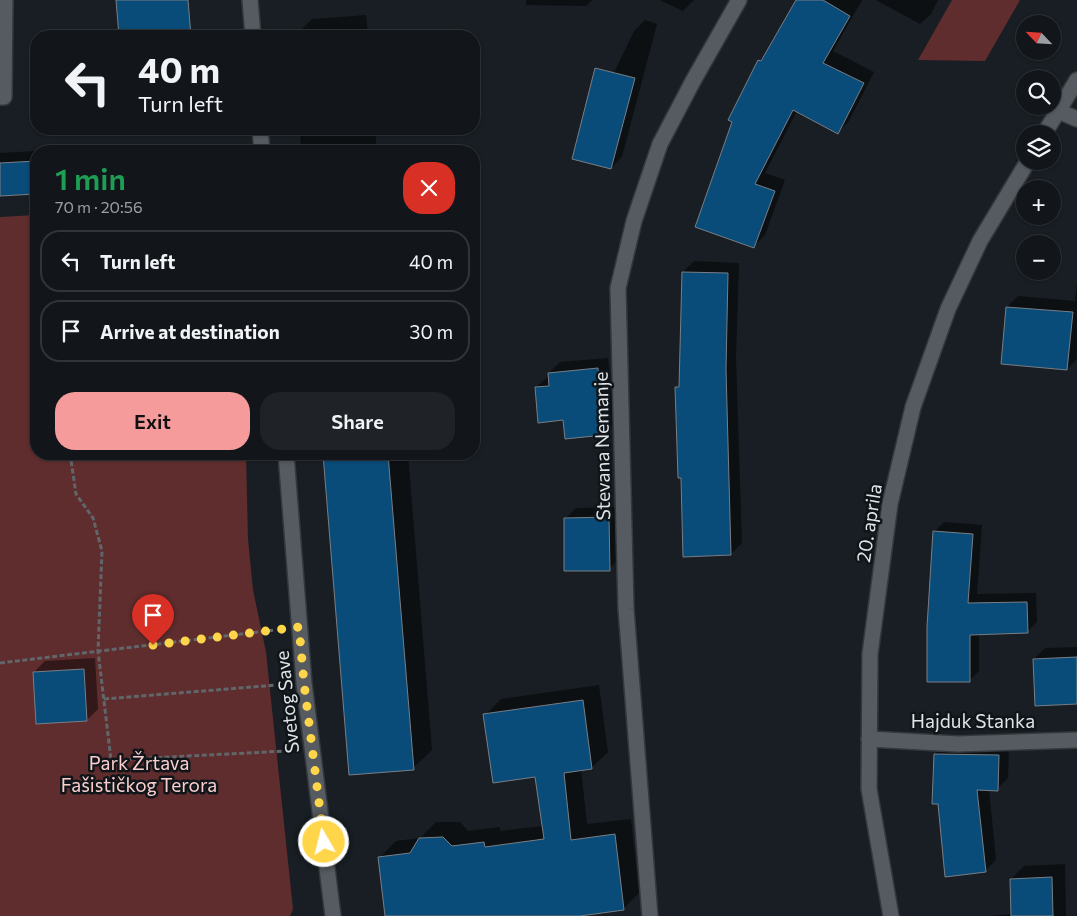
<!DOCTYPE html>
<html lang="en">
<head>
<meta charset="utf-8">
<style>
  body { margin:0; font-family:Commissioner,sans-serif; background:#1f2327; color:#f1f3f6; height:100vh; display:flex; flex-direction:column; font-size:19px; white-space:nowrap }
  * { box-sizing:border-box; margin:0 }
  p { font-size:16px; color:#9c9fa2 }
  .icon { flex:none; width:28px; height:28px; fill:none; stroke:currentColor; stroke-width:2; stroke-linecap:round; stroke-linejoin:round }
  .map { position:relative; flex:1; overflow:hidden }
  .panel { position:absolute; left:30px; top:145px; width:450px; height:315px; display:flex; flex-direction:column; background:#12161a; border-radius:20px; box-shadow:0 1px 4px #0004,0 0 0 1px #313539 }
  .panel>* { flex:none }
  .guide { position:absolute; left:30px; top:30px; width:450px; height:105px; border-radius:20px; box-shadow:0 1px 4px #0004,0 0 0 1px #313539; background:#12161a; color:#f1f3f6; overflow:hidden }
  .needle { width:32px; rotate:295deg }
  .fabs { position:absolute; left:1016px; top:15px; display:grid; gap:10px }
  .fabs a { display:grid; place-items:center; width:45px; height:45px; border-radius:50%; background:#12161a; box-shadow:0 1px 4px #0004,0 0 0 1px #313539; font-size:25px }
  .pin { position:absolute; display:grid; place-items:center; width:42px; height:42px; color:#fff; margin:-51px -21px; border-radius:50% 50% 50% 0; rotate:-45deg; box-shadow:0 0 5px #0007 }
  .pin .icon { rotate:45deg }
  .me { position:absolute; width:55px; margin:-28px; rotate:352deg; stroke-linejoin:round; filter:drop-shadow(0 0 4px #0008) }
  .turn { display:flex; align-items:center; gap:18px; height:105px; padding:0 25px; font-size:22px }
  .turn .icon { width:65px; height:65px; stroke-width:2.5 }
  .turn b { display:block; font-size:35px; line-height:42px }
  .round { display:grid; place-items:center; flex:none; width:52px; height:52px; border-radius:20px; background:#1f2327 }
  .headline { display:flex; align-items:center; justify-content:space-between; height:85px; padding:0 25px }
  h1 { font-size:30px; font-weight:600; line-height:38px; color:#1e9e55 }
  .button { display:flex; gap:10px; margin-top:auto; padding:10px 25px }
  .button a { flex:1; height:58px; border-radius:20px; background:#f59b9b; color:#111; font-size:20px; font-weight:600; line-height:58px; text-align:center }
  .button a+a { background:#1f2327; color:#f1f3f6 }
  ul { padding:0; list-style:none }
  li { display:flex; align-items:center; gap:15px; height:62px; margin:0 10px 8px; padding:0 15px; border:2px solid #313539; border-radius:20px }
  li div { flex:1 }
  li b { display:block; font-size:19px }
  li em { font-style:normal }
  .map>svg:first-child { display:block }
  .green { fill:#5f2d2e }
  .shadow { fill:#0007 }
  .building { fill:#0a4c79; stroke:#787e85 }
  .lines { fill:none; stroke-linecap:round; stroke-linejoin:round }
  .lane-casing { stroke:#34383c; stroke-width:18 }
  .street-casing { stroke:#34383c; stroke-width:18 }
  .secondary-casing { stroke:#34383c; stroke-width:18 }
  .path { stroke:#60666a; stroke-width:3; stroke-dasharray:5 2.5; stroke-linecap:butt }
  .lane { stroke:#555b61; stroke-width:15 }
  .street { stroke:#555b61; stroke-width:15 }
  .secondary { stroke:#555b61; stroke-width:15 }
  .route { stroke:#ffd54a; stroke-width:9; stroke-dasharray:0 16.2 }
  .labels { text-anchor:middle; stroke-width:5; stroke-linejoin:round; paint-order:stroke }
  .street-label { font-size:19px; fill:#e0e4e7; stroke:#0f1519 }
  .park-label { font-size:19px; fill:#fbcecd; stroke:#0f1519 }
</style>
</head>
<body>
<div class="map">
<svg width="1077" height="916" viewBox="0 0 1077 916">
  <rect width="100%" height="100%" fill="#181e23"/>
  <g class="green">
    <path d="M952,0H1020L985,61L918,60Z"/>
    <path d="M36,215V454H246L248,539L253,590L266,652L293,909L290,916H0V217Z"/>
  </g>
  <g class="shadow">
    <path d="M526,0H592L586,6L526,5Z"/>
    <path d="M660,0H694L683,11Z"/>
    <path d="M798,0H862L833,51L874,72L849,121L838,132L797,111L765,173L785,180L765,235L754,246L696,226L759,61L766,54Z"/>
    <path d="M876,0H938L931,14L920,24Z"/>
    <path d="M366,15L368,36H295L312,19Z"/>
    <path d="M645,20L657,24L622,157L611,168L573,158L634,31Z"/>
    <path d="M207,30V36H136L137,35Z"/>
    <path d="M300,129H375L377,151H301Z"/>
    <path d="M70,149V151H36V193L0,195V153Z"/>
    <path d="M694,261L739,263L736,358L742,543L731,554L682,476L676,388L680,384L683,272Z"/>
    <path d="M1077,281V359L1067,369L1007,307L1018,296L1075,301Z"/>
    <path d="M608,358L615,423L604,434L564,419L536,387L549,376V373L560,362Z"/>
    <path d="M325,454H408L432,750L413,768L351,774Z"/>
    <path d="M619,507L620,558L609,569L565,519L576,508Z"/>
    <path d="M944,522L982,525L977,594L1036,593L1037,622L1027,632L979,633V671L969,681L934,532Z"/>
    <path d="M1077,647V702L1034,659L1045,648Z"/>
    <path d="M95,658L98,709L87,720L34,672L45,661Z"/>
    <path d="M599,685L608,752L592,767L581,769L587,824L631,819L639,893L623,909L570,916H387L380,857L396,841L420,838L436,822H460L468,831L500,827V831L543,826L536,775L485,715L501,699Z"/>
    <path d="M946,743L1009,745L1008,778L997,789H989L996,860L985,871L939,803L935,754Z"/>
    <path d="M1065,864L1066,916H986L1012,914L1011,879L1024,866Z"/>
  </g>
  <g class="building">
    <path d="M116,0H188L191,36H119Z"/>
    <path d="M796,0H823L850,16L823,63L864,83L838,134L793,110L755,184L775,191L754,248L695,227L732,122L728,120L758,60L761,61Z"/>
    <path d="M595,68L635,78L611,169L572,159Z"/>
    <path d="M36,161V194L0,196V163Z"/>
    <path d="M682,272L728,273L726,369L731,555L683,557L681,478H678L675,387H679Z"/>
    <path d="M1006,307L1073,312L1067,370L1001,364Z"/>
    <path d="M598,368L604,435L565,439L563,420L538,423L535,387L549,386L548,373Z"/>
    <path d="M323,454H388L414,770L349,775Z"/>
    <path d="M609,517L610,571H564V518Z"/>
    <path d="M933,531L973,534L968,603L1027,602L1028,633L970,635V682H927V627Z"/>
    <path d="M1077,657V704L1035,706L1033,659Z"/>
    <path d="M84,669L87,721L36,724L33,672Z"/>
    <path d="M583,700L592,769L564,773L571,840L615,834L624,910L580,916H385L378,857L410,853L419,838L443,837L452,846L484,842L485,847L544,839L535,777L493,783L483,714Z"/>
    <path d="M934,754L999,755L998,791L977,790L986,872L945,877L938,804H932Z"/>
    <path d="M1052,877L1053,916H1011L1010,879Z"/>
  </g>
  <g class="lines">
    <defs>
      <path id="lane" d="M0,97H4L5,0"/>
      <g id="street">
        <path d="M1058,111L1077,119"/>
        <path d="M1044,134L1077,80"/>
        <path d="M869,739L958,744L1077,740"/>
        <path d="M650,916L626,609L618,288L634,221L660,144L693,81L739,0"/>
        <path d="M891,916L869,789L870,654L890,504L913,407L948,309L980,241L1028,161"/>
      </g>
      <g id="secondary">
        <path d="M250,0L253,36"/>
        <path d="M260,129L262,151"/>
        <path d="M286,454L304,683L333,916"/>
      </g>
    </defs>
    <use href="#lane" class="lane-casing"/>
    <use href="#street" class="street-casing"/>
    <use href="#secondary" class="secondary-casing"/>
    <g class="path">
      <path d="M73,454L71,460L76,494L93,518L102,551L98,651L111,760L286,751"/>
      <path d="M0,663L275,630"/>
      <path d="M104,699L277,685"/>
    </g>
    <use href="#lane" class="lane"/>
    <use href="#street" class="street"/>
    <use href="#secondary" class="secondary"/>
  </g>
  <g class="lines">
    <path class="route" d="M153,645L299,627L304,683L324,842"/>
  </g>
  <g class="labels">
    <g class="street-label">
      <text transform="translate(602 446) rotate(-91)" y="7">Stevana Nemanje</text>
      <text transform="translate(869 523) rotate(-81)" y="7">20. aprila</text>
      <text transform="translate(287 702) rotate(-96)" y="7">Svetog Save</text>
      <text x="973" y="728">Hajduk Stanka</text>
    </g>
    <g class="park-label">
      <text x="139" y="770">Park Žrtava<tspan x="139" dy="22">Fašističkog Terora</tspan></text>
    </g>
  </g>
</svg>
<div class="fabs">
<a><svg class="needle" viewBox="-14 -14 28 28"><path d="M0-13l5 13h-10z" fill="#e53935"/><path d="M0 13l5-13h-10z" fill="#9c9fa2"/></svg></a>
<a><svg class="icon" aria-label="search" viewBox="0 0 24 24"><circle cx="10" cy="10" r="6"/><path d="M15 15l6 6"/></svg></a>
<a><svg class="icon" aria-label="layers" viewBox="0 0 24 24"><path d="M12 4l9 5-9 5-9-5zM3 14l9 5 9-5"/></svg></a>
<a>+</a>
<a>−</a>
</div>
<div class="pin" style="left:153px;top:645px;background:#d93025"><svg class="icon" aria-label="arrive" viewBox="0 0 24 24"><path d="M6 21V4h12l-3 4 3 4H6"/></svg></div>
<svg class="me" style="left:324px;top:842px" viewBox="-20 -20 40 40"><circle r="17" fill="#ffd54a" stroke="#fff" stroke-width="3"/><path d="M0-11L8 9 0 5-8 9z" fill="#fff"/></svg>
<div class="guide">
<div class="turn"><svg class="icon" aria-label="left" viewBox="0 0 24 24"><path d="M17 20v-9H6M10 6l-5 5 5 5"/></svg><div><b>40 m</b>Turn left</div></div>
</div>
<section class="panel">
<div class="headline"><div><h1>1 min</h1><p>70 m · 20:56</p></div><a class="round" style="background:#d93025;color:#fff"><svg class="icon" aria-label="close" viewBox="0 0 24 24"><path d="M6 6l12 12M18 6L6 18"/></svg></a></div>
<ul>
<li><svg class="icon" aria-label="left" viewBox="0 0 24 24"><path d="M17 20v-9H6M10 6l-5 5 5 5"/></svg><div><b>Turn left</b></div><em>40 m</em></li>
<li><svg class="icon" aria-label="arrive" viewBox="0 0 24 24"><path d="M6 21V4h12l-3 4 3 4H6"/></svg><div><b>Arrive at destination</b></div><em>30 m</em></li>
</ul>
<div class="button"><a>Exit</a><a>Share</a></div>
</section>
</div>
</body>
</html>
